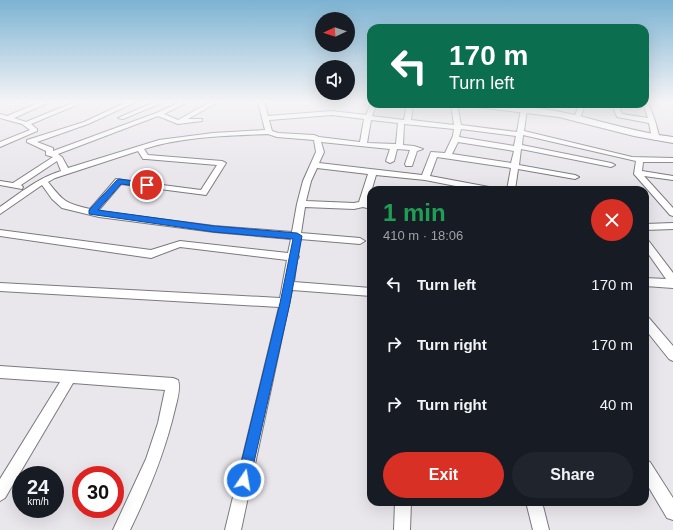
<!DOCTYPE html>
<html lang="en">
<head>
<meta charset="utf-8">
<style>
  body { margin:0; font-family:Helvetica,sans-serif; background:#20242c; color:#f1f3f6; height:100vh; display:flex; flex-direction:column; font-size:15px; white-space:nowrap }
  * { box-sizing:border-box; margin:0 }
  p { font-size:13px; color:#9ea1a6 }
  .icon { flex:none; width:22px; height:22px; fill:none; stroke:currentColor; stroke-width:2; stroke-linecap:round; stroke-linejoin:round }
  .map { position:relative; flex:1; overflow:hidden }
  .sheet { position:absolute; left:367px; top:186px; width:282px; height:320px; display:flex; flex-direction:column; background:#171b24; border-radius:12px; box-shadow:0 4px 16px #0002 }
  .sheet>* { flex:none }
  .top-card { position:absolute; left:367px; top:24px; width:282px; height:84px; border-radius:12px; box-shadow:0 4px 16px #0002; background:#0b6e4f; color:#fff; overflow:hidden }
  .needle { width:26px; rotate:266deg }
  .tools { position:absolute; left:315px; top:12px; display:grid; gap:8px }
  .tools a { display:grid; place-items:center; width:40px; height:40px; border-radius:50%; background:#171b24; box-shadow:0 4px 16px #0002; font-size:20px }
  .speed { position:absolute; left:12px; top:466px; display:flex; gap:8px; font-size:20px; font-weight:700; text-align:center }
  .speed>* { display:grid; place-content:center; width:52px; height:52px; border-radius:50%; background:#171b24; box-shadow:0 4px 16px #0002; line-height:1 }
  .speed small { font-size:10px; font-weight:400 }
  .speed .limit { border:6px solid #d22; background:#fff; color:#111 }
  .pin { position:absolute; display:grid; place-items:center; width:34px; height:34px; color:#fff; margin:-17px; border:2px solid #fff; border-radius:50%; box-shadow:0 1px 4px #0007 }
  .me { position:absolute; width:44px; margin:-22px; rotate:12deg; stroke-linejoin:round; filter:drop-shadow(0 0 3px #0008) }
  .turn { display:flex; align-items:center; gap:14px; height:84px; padding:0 16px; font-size:18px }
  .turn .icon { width:52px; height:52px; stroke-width:2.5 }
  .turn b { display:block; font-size:28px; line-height:34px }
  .round { display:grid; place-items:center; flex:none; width:42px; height:42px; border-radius:21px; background:#20242c }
  .overview { display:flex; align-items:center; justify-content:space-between; height:68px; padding:0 16px }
  h1 { font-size:24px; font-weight:700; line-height:30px; color:#1e9e55 }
  .button { display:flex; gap:8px; margin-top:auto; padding:8px 16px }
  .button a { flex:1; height:46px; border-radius:24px; background:#d93025; color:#fff; font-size:16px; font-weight:700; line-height:46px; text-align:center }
  .button a+a { background:#20242c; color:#f1f3f6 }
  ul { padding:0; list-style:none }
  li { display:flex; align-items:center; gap:12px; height:60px; padding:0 16px }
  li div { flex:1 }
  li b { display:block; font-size:15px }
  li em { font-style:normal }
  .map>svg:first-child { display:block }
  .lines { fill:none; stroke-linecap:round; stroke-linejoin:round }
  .street-casing { stroke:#7c797f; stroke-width:2 }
  .secondary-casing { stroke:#7c797f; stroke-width:2 }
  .street { fill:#fff; fill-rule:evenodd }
  .secondary { fill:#fff; fill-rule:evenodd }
  .route { fill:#1a73e8; stroke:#114b97 }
</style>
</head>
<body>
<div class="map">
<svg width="673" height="530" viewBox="0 0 673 530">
  <rect width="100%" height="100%" fill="#e9e6ec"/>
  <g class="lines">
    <defs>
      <g id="street">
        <path d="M17,101H28L25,103Z"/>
        <path d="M43,101H52L14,118L26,122L77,101H86L31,124L37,129V131L0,147V142L30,130L22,124L0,118V114L7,116Z"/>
        <path d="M129,101H138L88,124L37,142L53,148V151L159,112L182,101H190L164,114L178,120L212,101H220L188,119H202V121L178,124L158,116L58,154L62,157L68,168L159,140L213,133L265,130L258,101H264L268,116L332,111L366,115L371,104H377L372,116L404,120L407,104H413L411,120L454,125L451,104H457L461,125L517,132L521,109L524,107L527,109L524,131L632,157L673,158V162H643L642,171L673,176V180L644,176L673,208V216L670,215L634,174L636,161L523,135L522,145L611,163L615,165L611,167L521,149L519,165L575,175L579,177L575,179L518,169L515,190H507L511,168L437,157L430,176L489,187L493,190H476L425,180L376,175L368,202L371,203V209L363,207L354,209L305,207L301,233L360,238L365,241L360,244L300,239L298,255L299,257L297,260L294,282L371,288V296L292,290L241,530H225L279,307L0,291V283L280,298L287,260L180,247L151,258L0,236V230L151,250L180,241L288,253L291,239L214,232L99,217L62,208L52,199L42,185L0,214V207C20,193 38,178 61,171L57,161L21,185L23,187L22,189L0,185V181L13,183L53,157L46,155V151L27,142V140L84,122ZM332,115L364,119L360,142L319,137L314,135L278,133L272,131L269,120ZM371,120L398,123L396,144L367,143ZM404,124L454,129L453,136L445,153L431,152L422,175L319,163L324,152L321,142L390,149L386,161L390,163L394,161L397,149L410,150L405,164L406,166H412L417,151L423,149L414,146L403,145ZM461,129L516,136L514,146L459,137ZM268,134L277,137L314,140L316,152L303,181L297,204L292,232L214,226L98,211L121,184L206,195L226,163L222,161L148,155L144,149C184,136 227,136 268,134ZM458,142L514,151L511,163L452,154ZM138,151L143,159H146L217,165L201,190L116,179L90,209C65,203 64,202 48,182L55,178ZM317,168L368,174L359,202L354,203L306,201L311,181Z"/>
        <path d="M157,101H166L123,119L118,118Z"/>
        <path d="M645,101L648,102L655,121L660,139L658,140L652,139L649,123L617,117L612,104H618L622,114L648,118L643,104H645Z"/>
        <path d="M579,104H585L580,119L577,121L574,119Z"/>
        <path d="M673,223V229L645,230V224Z"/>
        <path d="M645,239L648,240L673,273V288L645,286V278L666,279L645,249Z"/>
        <path d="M645,316L649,318L673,346V361L669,359L645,329Z"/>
        <path d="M0,366L173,378L178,380C181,388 177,401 175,409C165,452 149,491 130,530H113L146,459L158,423L165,390L73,383L5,498L0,501V479L60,382L0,378Z"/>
        <path d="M645,460L650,462L673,498V520L667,518L645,481Z"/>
        <path d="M395,502H411L410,530H394Z"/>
        <path d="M526,502H542L549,530H533Z"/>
      </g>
      <path id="secondary" d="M473,104C506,104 538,107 571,114C605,122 638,133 673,137V143L634,136L559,117L477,107Z"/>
    </defs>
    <use href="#street" class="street-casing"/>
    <use href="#secondary" class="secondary-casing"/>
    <use href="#street" class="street"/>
    <use href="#secondary" class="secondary"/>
  </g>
  <linearGradient id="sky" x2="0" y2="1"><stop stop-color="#7cb3d3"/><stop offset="0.58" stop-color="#f5f4f6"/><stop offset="1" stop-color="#f5f4f6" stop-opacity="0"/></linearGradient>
  <rect width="673" height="175" fill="url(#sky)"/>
  <path class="route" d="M119,179L147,183L151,185L147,187L121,184L98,210L214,226L297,233L302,236L290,303L250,480L248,484L244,486L239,484L237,480L280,303L293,239L214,232L89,214V210L117,180Z"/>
</svg>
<div class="tools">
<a><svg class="needle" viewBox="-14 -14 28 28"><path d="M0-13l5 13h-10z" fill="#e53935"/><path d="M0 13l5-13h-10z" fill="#9ea1a6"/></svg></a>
<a><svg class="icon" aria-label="sound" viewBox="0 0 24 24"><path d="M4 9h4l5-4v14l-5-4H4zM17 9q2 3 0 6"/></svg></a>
</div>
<div class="speed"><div>24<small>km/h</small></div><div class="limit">30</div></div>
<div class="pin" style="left:147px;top:185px;background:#d93025"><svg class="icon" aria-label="arrive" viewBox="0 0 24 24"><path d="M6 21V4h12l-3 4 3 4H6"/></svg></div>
<svg class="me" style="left:244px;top:480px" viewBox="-20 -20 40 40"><circle r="17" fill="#1a73e8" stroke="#fff" stroke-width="3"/><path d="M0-11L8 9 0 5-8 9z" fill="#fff"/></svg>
<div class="top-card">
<div class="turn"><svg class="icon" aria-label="left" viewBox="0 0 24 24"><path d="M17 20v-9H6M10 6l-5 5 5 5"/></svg><div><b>170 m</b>Turn left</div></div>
</div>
<section class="sheet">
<div class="overview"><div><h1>1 min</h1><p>410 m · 18:06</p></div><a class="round" style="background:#d93025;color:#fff"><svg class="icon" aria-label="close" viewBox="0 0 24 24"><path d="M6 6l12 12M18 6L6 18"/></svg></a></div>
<ul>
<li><svg class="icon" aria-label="left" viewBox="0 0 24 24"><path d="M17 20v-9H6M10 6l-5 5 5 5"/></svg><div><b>Turn left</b></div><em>170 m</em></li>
<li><svg class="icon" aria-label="right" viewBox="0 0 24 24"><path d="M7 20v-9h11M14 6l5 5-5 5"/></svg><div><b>Turn right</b></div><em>170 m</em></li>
<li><svg class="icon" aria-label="right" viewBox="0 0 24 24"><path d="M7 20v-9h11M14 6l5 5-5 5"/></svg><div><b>Turn right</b></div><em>40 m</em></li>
</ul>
<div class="button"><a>Exit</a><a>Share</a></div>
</section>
</div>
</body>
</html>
